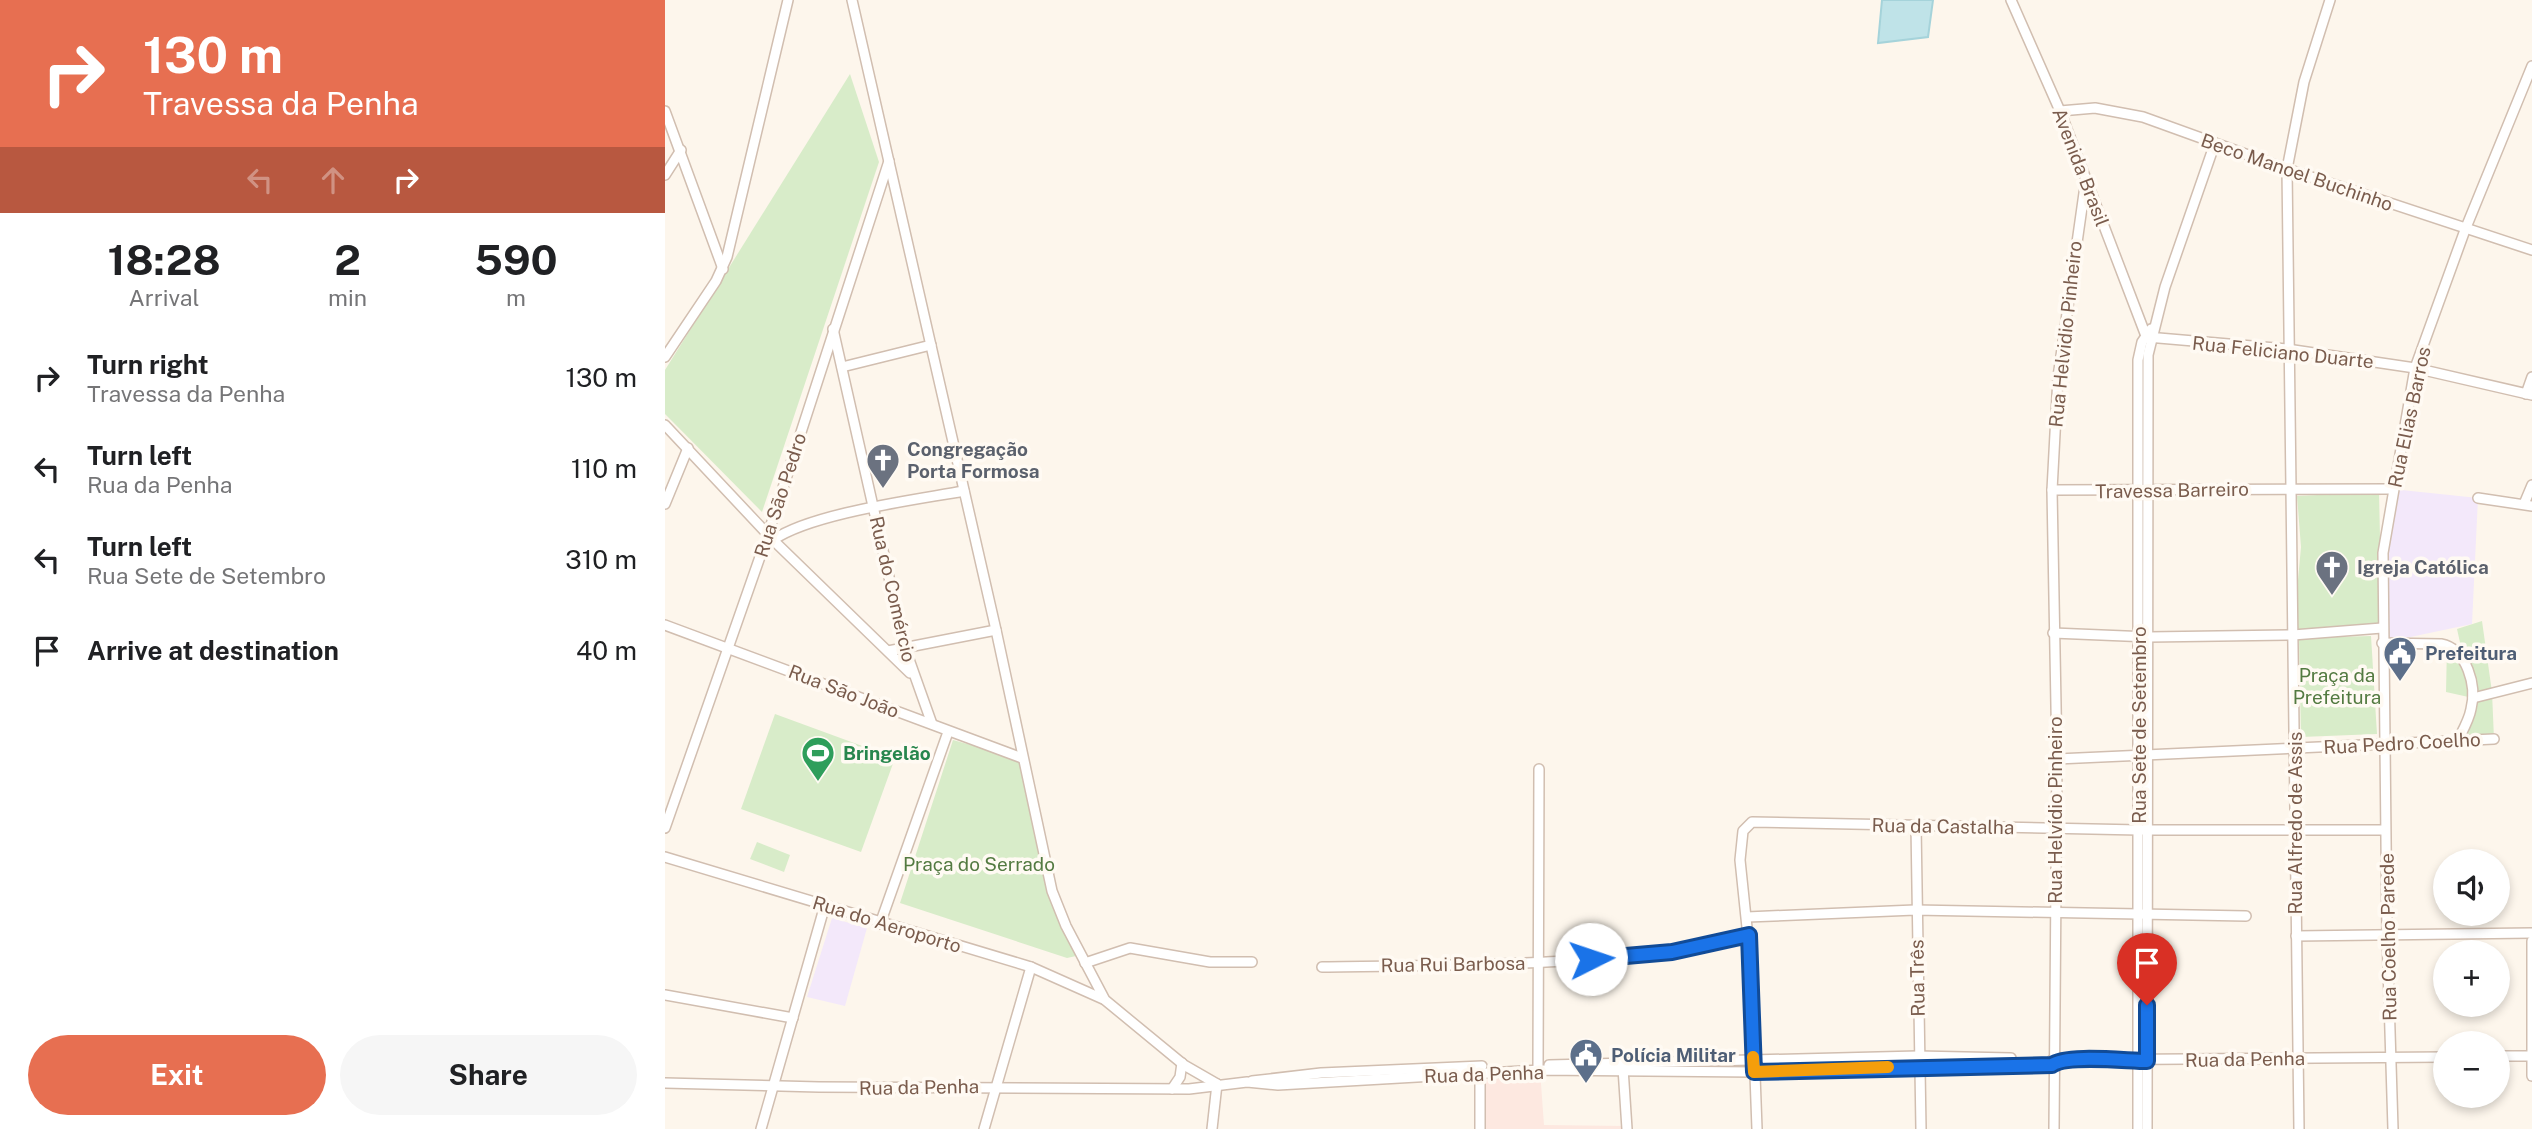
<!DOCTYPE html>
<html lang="en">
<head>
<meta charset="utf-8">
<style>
  body { margin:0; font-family:"Public Sans",sans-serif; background:#f6f6f6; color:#202124; height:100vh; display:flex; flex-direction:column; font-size:26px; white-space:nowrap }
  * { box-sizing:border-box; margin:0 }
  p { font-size:23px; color:#757577 }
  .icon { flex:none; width:38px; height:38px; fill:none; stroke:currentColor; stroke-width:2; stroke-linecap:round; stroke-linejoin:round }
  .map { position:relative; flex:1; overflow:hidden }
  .drawer { display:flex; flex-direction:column; background:#fff; width:665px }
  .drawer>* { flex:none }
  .banner { background:#e76f51; color:#fff; overflow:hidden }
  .tools { position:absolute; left:1768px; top:849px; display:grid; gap:14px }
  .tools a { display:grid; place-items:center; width:77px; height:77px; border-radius:50%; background:#fff; box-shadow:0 4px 10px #0003; font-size:35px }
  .pin { position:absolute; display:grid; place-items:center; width:60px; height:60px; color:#fff; margin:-72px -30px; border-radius:50% 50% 50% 0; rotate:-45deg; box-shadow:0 0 7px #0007 }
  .pin .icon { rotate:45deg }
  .me { position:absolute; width:77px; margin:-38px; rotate:86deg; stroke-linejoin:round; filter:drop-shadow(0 0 5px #0008) }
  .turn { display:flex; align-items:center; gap:24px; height:147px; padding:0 28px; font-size:32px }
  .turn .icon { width:91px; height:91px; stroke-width:2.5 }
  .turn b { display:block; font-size:49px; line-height:60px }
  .lanes { display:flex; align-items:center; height:66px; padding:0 28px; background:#0003; justify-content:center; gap:35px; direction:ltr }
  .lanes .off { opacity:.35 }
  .eta { display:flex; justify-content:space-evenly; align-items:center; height:119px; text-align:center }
  .eta b { font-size:42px; font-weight:700; line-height:49px }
  .cta { display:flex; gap:14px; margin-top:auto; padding:14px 28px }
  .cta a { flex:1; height:80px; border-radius:42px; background:#e76f51; color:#fff; font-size:28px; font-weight:700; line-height:80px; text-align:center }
  .cta a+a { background:#f6f6f6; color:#202124 }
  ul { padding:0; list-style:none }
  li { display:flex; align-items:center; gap:21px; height:91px; padding:0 28px }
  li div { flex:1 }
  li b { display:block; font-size:26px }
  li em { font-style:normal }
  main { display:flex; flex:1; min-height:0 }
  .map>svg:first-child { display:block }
  .commercial { fill:#fde8e0 }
  .education { fill:#f3e8fa }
  .green { fill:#d8ecc9 }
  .water { fill:#bfe3e8; stroke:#a5d3da; stroke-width:2 }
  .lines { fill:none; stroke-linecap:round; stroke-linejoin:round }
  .minor-casing { stroke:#d1beb0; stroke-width:12 }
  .minor { stroke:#fff; stroke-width:9 }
  .route-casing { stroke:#114b97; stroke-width:18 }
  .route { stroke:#1a73e8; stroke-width:12 }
  .slow { stroke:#f59e0b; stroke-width:12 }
  .labels { text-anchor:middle; stroke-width:7; stroke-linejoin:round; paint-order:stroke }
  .street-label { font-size:19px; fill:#7a5c4d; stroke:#fffaf3 }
  .worship-label { font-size:19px; font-weight:bold; fill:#5b616d; stroke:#fffaf3; text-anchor:start }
  .service-label { font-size:19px; font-weight:bold; fill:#4e5e75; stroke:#fffaf3; text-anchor:start }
  .park-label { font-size:19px; fill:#537a41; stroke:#fffaf3 }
  .leisure-label { font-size:19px; font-weight:bold; fill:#27864d; stroke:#fffaf3; text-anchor:start }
</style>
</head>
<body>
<main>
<section class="drawer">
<div class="banner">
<div class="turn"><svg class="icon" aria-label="right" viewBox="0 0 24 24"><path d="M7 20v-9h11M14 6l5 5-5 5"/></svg><div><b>130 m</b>Travessa da Penha</div></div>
<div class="lanes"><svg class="icon off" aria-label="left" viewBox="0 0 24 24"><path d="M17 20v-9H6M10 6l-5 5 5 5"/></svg><svg class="icon off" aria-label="ahead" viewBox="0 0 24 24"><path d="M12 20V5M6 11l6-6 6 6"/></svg><svg class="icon" aria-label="right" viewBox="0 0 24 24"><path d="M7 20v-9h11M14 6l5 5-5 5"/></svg></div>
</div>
<div class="eta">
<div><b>18:28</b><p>Arrival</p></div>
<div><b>2</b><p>min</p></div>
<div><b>590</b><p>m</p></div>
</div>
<ul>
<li><svg class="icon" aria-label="right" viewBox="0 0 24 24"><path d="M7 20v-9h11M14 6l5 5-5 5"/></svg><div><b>Turn right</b><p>Travessa da Penha</p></div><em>130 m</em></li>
<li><svg class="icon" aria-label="left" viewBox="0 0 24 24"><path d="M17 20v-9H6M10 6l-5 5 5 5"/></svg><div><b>Turn left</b><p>Rua da Penha</p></div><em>110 m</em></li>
<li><svg class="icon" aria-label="left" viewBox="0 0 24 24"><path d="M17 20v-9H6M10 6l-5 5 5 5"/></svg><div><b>Turn left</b><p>Rua Sete de Setembro</p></div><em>310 m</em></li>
<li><svg class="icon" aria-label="arrive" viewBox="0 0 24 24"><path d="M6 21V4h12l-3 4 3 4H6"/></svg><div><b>Arrive at destination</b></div><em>40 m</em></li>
</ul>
<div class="cta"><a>Exit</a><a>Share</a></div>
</section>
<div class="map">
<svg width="1867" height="1129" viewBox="0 0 1867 1129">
  <rect width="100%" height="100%" fill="#fdf6ec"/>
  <path class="commercial" d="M875,1070L879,1125L961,1126V1129H818L820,1072Z"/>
  <g class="education">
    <path d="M1727,489L1813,498L1807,624L1717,643Z"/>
    <path d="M167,918L202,928L180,1006L142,997Z"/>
  </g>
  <g class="green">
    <path d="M185,74L214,162L97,512L0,414V370Z"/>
    <path d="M1714,492L1717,628L1628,635L1636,547L1632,496Z"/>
    <path d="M1817,621L1827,692L1829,739L1793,740L1808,698L1781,692L1782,645L1795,655L1804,683L1792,629Z"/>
    <path d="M1706,636L1712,734L1636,737L1634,638Z"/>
    <path d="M110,714L230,758L196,852L76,809Z"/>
    <path d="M288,740L353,758L380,882L411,956L402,958L235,903Z"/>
    <path d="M92,842L125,855L119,872L85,859Z"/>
  </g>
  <path class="water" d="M1217,0H1268L1263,37L1213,43Z"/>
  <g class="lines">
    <defs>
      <g id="minor">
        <path d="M187,0L331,630L387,891L401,926L440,1000L519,1065L552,1084"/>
        <path d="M1346,0L1395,111L1481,336"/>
        <path d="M0,111L58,269"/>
        <path d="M1395,111L1430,108L1478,117L1622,169L1867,250"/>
        <path d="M0,175L16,150"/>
        <path d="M168,329L240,648L267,724"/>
        <path d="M1482,337L1622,349L1750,368L1867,395"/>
        <path d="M0,357L51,281L62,257L123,0"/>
        <path d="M177,367L266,345"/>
        <path d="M1861,394L1867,377"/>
        <path d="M0,425L108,540L245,673"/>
        <path d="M1387,490L1727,489"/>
        <path d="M1813,498L1867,506"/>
        <path d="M0,504L23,448"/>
        <path d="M1859,504L1867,485"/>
        <path d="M108,540C147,513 250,500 299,491"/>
        <path d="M0,625L357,758"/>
        <path d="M1388,633L1484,637L1628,635L1717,628"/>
        <path d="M1717,643L1776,644C1802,649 1812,686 1806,709C1804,720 1798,730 1793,740"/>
        <path d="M223,651L331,630"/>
        <path d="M1808,698L1867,683"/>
        <path d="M1392,759L1829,739"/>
        <path d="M1251,826L1256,1129"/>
        <path d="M0,828L103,534L224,161"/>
        <path d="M0,857L366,967L438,999"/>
        <path d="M1082,917L1250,910L1581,916"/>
        <path d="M215,924L283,732"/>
        <path d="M1631,936L1867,933"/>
        <path d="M1867,941V1076"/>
        <path d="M420,963L465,948L545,962H587"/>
        <path d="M657,967C800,964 945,969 1084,935"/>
        <path d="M0,995L128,1018"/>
        <path d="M1832,1056H1867"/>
        <path d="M1387,1060L1780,1057"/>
        <path d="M884,1065L1253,1056L1346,1058"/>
        <path d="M815,1068V1129"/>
        <path d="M958,1068L962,1129"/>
        <path d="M873,1070L874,769"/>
        <path d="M587,1081L656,1073L817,1066"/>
        <path d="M0,1083L154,1087L524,1089L582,1082L613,1085L875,1070L1089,1072L1387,1065L1391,1062"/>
        <path d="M507,1089L515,1077L517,1063"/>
        <path d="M96,1129L160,905"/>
        <path d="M319,1129L366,967"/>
        <path d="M547,1129L552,1084"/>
        <path d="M1092,1129L1086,966L1075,860L1078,831L1087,822L1474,830H1720"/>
        <path d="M1389,1129L1392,759L1387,490L1393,377L1421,179"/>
        <path d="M1473,1129V360L1477,342L1486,329"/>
        <path d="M1482,1129L1483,355L1500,287L1550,143"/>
        <path d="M1634,1129L1622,169L1639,82L1665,0"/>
        <path d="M1728,1129L1722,934L1718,553L1750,368L1800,230L1867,66"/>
      </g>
    </defs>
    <use href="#minor" class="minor-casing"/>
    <use href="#minor" class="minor"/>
  </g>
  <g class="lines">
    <defs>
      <path id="route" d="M926,959L1007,952L1084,935L1089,1072L1387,1065C1401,1054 1462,1061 1482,1061V1005"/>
    </defs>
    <use href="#route" class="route-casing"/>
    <use href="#route" class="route"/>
    <path class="slow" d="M1088,1057L1089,1072L1223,1067"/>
  </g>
  <defs>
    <symbol id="church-pin" viewBox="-11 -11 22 30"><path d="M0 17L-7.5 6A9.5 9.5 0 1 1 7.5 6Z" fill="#6b7280" stroke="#fffaf3"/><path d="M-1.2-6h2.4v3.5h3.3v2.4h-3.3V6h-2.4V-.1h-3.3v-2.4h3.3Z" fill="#fff"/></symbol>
    <symbol id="civic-pin" viewBox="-11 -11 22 30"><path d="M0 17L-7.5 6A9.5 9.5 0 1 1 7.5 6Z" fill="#5c6f8a" stroke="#fffaf3"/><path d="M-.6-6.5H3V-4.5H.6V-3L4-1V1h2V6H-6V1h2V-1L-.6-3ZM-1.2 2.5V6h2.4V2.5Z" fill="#fff"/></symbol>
    <symbol id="stadium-pin" viewBox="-11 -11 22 30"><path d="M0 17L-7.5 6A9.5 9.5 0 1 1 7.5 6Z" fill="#2e9e5b" stroke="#fffaf3"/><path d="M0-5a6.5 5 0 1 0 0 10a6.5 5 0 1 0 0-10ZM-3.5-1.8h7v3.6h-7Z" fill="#fff"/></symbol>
  </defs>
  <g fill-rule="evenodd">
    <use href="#church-pin" x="199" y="441" width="38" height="52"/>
    <use href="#church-pin" x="1648" y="548" width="38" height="52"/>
    <use href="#civic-pin" x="1716" y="634" width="38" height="52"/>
    <use href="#stadium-pin" x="134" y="734" width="38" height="52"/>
    <use href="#civic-pin" x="902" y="1036" width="38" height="52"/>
  </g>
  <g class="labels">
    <g class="street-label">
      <text transform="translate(1416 167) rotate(69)" y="7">Avenida Brasil</text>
      <text transform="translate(1632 172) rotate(19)" y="7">Beco Manoel Buchinho</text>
      <text transform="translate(1400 334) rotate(-84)" y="7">Rua Helvidio Pinheiro</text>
      <text transform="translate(1618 352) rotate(6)" y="7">Rua Feliciano Duarte</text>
      <text transform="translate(1744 417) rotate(-78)" y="7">Rua Elias Barros</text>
      <text transform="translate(1507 490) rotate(-1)" y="7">Travessa Barreiro</text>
      <text transform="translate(115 495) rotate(-72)" y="7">Rua São Pedro</text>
      <text transform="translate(228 589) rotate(77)" y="7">Rua do Comércio</text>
      <text transform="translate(179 691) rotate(21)" y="7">Rua São João</text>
      <text transform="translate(1474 725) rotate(-90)" y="7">Rua Sete de Setembro</text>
      <text transform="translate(1737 743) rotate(-3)" y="7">Rua Pedro Coelho</text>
      <text transform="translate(1390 810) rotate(-90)" y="7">Rua Helvídio Pinheiro</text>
      <text transform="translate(1630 823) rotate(-90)" y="7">Rua Alfredo de Assis</text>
      <text transform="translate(1278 826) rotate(1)" y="7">Rua da Castalha</text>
      <text transform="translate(222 924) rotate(17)" y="7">Rua do Aeroporto</text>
      <text transform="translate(1723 937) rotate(-91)" y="7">Rua Coelho Parede</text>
      <text transform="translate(788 964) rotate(-1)" y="7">Rua Rui Barbosa</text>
      <text transform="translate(1252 978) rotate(-91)" y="7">Rua Três</text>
      <text transform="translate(1580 1059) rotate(-1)" y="7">Rua da Penha</text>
      <text transform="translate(819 1074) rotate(-2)" y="7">Rua da Penha</text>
      <text transform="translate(254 1087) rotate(-1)" y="7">Rua da Penha</text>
    </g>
    <g class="worship-label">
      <text x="242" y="456">Congregação<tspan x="242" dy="22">Porta Formosa</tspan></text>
      <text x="1692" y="574">Igreja Católica</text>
    </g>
    <g class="service-label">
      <text x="1760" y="660">Prefeitura</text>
      <text x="946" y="1062">Polícia Militar</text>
    </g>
    <g class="park-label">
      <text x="1672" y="682">Praça da<tspan x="1672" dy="22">Prefeitura</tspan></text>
      <text x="314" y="871">Praça do Serrado</text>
    </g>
    <g class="leisure-label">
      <text x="178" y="760">Bringelão</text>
    </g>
  </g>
</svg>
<div class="tools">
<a><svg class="icon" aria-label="sound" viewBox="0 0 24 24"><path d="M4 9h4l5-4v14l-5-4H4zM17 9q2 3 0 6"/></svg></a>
<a>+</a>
<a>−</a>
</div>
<div class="pin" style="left:1482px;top:1005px;background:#d93025"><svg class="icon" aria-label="arrive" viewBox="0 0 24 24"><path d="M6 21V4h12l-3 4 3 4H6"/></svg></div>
<svg class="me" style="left:926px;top:959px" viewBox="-20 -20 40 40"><circle r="19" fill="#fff"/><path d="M0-13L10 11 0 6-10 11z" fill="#1a73e8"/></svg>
</div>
</main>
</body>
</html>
